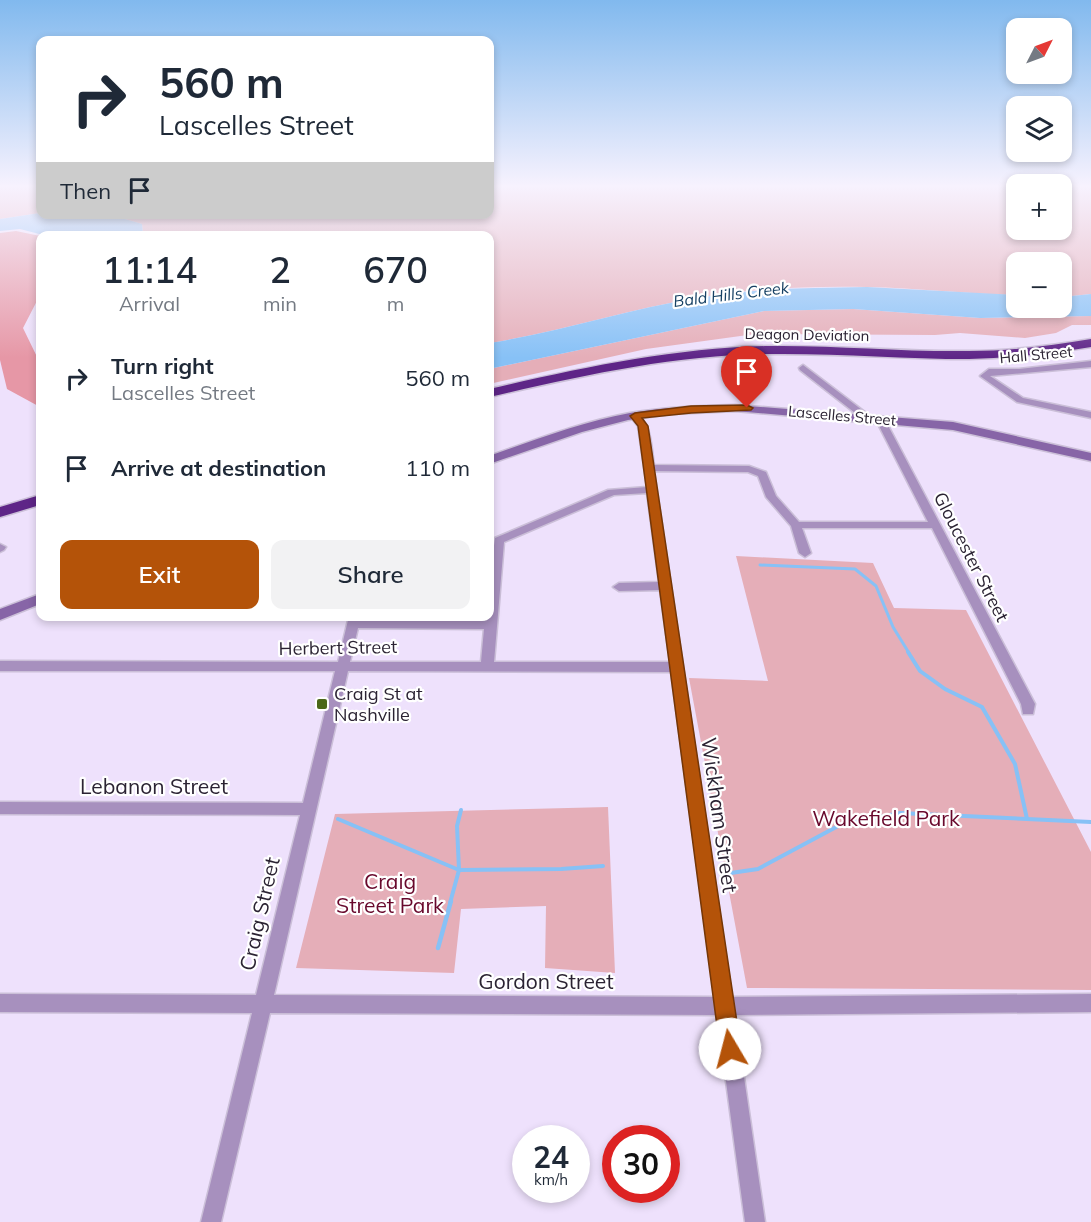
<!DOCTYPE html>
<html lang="en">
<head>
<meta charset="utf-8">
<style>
  body { margin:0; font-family:Mulish,sans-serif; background:#f2f2f3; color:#1f2937; height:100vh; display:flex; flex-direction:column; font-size:22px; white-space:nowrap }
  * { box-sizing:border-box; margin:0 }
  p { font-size:20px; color:#747a83 }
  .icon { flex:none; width:33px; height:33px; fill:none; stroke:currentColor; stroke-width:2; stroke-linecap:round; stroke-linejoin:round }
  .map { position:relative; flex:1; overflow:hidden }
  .side { position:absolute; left:36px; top:231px; width:458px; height:390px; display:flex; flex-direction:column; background:#fff; border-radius:12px; box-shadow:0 3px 9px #0003 }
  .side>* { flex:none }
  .guide { position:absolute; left:36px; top:36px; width:458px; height:183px; border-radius:12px; box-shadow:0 3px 9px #0003; background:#fff; color:#1f2937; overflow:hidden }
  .needle { width:39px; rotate:48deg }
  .fabs { position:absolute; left:1006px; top:18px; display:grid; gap:12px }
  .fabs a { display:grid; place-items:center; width:66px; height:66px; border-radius:12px; background:#fff; box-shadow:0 3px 9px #0003; font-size:30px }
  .speed { position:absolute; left:512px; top:1125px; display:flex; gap:12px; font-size:30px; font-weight:700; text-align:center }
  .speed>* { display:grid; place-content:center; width:78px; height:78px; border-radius:50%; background:#fff; box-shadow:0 3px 9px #0003; line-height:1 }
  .speed small { font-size:15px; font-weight:400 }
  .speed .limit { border:9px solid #d22; background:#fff; color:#111 }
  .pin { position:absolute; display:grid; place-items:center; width:51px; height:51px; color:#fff; margin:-62px -26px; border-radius:50% 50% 50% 0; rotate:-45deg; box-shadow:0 0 6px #0007 }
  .pin .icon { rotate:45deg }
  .me { position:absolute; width:66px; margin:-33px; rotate:352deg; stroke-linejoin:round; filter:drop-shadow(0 0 4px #0008) }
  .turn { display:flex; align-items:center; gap:21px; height:126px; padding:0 24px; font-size:27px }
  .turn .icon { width:78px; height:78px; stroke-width:2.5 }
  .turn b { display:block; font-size:42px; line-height:51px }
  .then { display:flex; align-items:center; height:57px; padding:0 24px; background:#0003; gap:12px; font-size:22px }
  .eta { display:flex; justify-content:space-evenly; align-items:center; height:102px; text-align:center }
  .eta b { font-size:36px; font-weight:600; line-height:42px }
  .action { display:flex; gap:12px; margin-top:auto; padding:12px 24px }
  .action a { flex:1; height:69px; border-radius:12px; background:#b45309; color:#fff; font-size:24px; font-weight:600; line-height:69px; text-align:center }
  .action a+a { background:#f2f2f3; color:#1f2937 }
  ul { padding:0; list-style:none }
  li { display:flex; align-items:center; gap:18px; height:90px; padding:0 24px }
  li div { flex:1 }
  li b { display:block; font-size:22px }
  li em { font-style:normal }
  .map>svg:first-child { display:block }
  .green { fill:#e5aeb8 }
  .forest { fill:#e697a6 }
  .water { fill:#87c1f6 }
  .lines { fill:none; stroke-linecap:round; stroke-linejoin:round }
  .stream-far2 { stroke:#87c1f6; stroke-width:3 }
  .stream-far1 { stroke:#87c1f6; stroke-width:4 }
  .stream { stroke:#87c1f6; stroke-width:4.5 }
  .street-casing { stroke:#cbbfd8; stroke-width:3 }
  .secondary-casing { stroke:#cbbfd8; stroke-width:3 }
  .highway-casing { stroke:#cbbfd8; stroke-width:3 }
  .street { fill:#a790be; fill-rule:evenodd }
  .secondary { fill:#8765a7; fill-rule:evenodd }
  .highway { fill:#5e2587; fill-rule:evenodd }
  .route { fill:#b45309; stroke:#753606; stroke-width:1.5 }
  .poi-dot { fill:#4b6719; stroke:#fff; stroke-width:2 }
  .labels { text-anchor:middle; stroke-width:4.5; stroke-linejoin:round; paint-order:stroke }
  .far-street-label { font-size:15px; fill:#2b2333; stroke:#fff }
  .far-water-label { font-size:16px; font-style:italic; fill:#174164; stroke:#fff }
  .street-label { font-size:18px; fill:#2b2333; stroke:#fff }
  .poi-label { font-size:18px; fill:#2b2333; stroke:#fff; text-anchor:start }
  .near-street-label { font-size:21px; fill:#2b2333; stroke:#fff }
  .near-park-label { font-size:21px; fill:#68082c; stroke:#fff }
</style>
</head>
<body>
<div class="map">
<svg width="1091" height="1222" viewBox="0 0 1091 1222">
  <rect width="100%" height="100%" fill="#eee1fc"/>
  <g class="green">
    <path d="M0,187H40V213L0,219Z"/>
    <path d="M489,187H1017V230H1062V187H1091V294L1062,297V262H1017V295C967,294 917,288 867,287C811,286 753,288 698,298C628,309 560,332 489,343V236L143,235L142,224L111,215L489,214Z"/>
    <path d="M853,309L980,318L1091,316V325H1072L1056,333L1025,338L960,333L935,335L755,334L646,349L489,384V369L764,311Z"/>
    <path d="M736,556L873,563L894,608L966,610L1091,852V990L747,988L689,678L768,681Z"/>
    <path d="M608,807L615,973L545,968L546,906L461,909L454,973L296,968L335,814Z"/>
  </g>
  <path class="forest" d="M16,231L40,236V295L23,328L40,363V407L7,389L0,360V233Z"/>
  <g class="water">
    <path d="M40,213L111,215L142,224L143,235L47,236L20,229L0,231V219Z"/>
    <path d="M867,287L1017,295V308H1062V297L1091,294V316L980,318L853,309L764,311L489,369V343C560,332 628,309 698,298C754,288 810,288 867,287Z"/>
  </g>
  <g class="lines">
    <path class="stream-far2" d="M760,565L855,569L876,586L893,627L909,653"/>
    <g class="stream-far1">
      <path d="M908,652L920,671L945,689L982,707L1015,764L1027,819"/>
      <path d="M338,819L459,870L561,869L603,866"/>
      <path d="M724,874L758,869L840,825L900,813L1091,822"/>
      <path d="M450,903L459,870L457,826L461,810"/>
    </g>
    <path class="stream" d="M438,948L451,901"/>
    <defs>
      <g id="street">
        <path d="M1091,361V367L990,376L1023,398L1091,412V418L1017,402L980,376L989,369H1019Z"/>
        <path d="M803,365L866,413L869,418L867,420H861L859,416L800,370L799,368Z"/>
        <path d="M635,413C652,422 651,448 654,465L749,466L766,472L776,496L799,522H928L876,420L881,417L884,418L1035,704L1033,714H1023L1021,704L932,528H802L811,553L805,557L799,553L791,526L766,497L758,476L748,472L654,471L732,997L1091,994V1012L735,1015L765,1222H745L717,1015L270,1013L221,1222H201L252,1013L0,1012V994L256,995L300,815L0,814V802L303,803L335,671H0V661L338,662L349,616H361L360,620L485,621L486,616H489V584L495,538L608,490L647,487L638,426L630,416ZM647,493L659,582L619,583L613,587L619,591L660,590L670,662H494L504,542L614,495ZM358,628L484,629L481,662H350ZM348,671L671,672L715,997L274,995Z"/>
        <path d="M0,544L6,547L4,550L0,552Z"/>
      </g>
      <g id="secondary">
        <path d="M735,405L953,422L1091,453V461L953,430L735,411L670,414L628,420L582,432L489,464V456C535,440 581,422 630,413C665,407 700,406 735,405Z"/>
        <path d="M40,594V604L0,620V609Z"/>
      </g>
      <g id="highway">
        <path d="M1091,339V347C1050,354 1010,358 969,359C902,359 835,353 768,354C673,355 581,376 489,397V389C581,368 673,348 768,346C835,345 902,352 969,351C1010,351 1050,346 1091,339Z"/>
        <path d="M40,495V505L0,517V507Z"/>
      </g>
    </defs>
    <use href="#street" class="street-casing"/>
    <use href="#secondary" class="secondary-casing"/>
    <use href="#highway" class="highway-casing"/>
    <use href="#street" class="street"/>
    <use href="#secondary" class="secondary"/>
    <use href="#highway" class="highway"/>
  </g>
  <linearGradient id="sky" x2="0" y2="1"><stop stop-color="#81b9ee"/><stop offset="0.52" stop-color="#f7f2fe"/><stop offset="1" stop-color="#f7f2fe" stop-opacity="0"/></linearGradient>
  <rect width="1091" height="358" fill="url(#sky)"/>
  <path class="route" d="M747,405L753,408L751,410L691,413L642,418L648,426L741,1049L738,1056L730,1059L723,1056L720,1049L638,426L630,416L635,413L691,406Z"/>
  <rect class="poi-dot" x="316" y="698" width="12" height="12" rx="3"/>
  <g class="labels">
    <g class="far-street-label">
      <text transform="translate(807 335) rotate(1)" y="5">Deagon Deviation</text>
      <text transform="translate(1036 355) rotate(-5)" y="5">Hall Street</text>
      <text transform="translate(842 416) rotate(5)" y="5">Lascelles Street</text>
    </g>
    <g class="far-water-label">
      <text transform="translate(731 294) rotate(-7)" y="6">Bald Hills Creek</text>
    </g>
    <g class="street-label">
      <text transform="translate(971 557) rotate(63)" y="6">Gloucester Street</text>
      <text transform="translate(338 648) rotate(-1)" y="6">Herbert Street</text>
    </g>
    <g class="poi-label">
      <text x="334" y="700">Craig St at<tspan x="334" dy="21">Nashville</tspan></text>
    </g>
    <g class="near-street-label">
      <text x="154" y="794">Lebanon Street</text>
      <text transform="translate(719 815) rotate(82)" y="7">Wickham Street</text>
      <text transform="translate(260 914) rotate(-77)" y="7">Craig Street</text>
      <text x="546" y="989">Gordon Street</text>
    </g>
    <g class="near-park-label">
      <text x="886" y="826">Wakefield Park</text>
      <text x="390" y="889">Craig<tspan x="390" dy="24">Street Park</tspan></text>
    </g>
  </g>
</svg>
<div class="fabs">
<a><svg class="needle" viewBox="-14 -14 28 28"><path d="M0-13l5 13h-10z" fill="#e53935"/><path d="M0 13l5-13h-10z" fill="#747a83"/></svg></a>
<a><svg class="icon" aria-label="layers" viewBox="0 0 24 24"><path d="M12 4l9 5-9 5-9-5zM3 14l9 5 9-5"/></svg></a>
<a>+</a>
<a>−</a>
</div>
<div class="speed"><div>24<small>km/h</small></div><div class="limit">30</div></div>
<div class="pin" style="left:747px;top:408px;background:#d93025"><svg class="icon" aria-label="arrive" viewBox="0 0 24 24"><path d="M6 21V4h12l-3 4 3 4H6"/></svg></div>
<svg class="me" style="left:730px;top:1049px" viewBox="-20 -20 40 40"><circle r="19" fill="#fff"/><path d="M0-13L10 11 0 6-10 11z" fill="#b45309"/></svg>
<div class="guide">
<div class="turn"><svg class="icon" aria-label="right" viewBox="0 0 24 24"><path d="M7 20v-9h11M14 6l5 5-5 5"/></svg><div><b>560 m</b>Lascelles Street</div></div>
<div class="then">Then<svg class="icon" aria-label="arrive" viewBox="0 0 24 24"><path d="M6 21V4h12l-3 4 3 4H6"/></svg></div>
</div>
<section class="side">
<div class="eta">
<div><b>11:14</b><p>Arrival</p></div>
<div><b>2</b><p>min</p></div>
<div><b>670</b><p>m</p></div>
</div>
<ul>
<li><svg class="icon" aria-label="right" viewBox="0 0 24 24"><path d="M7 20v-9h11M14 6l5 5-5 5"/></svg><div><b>Turn right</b><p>Lascelles Street</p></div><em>560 m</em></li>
<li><svg class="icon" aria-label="arrive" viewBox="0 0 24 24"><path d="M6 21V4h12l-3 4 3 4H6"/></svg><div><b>Arrive at destination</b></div><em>110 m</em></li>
</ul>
<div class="action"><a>Exit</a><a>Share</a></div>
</section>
</div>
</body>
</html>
